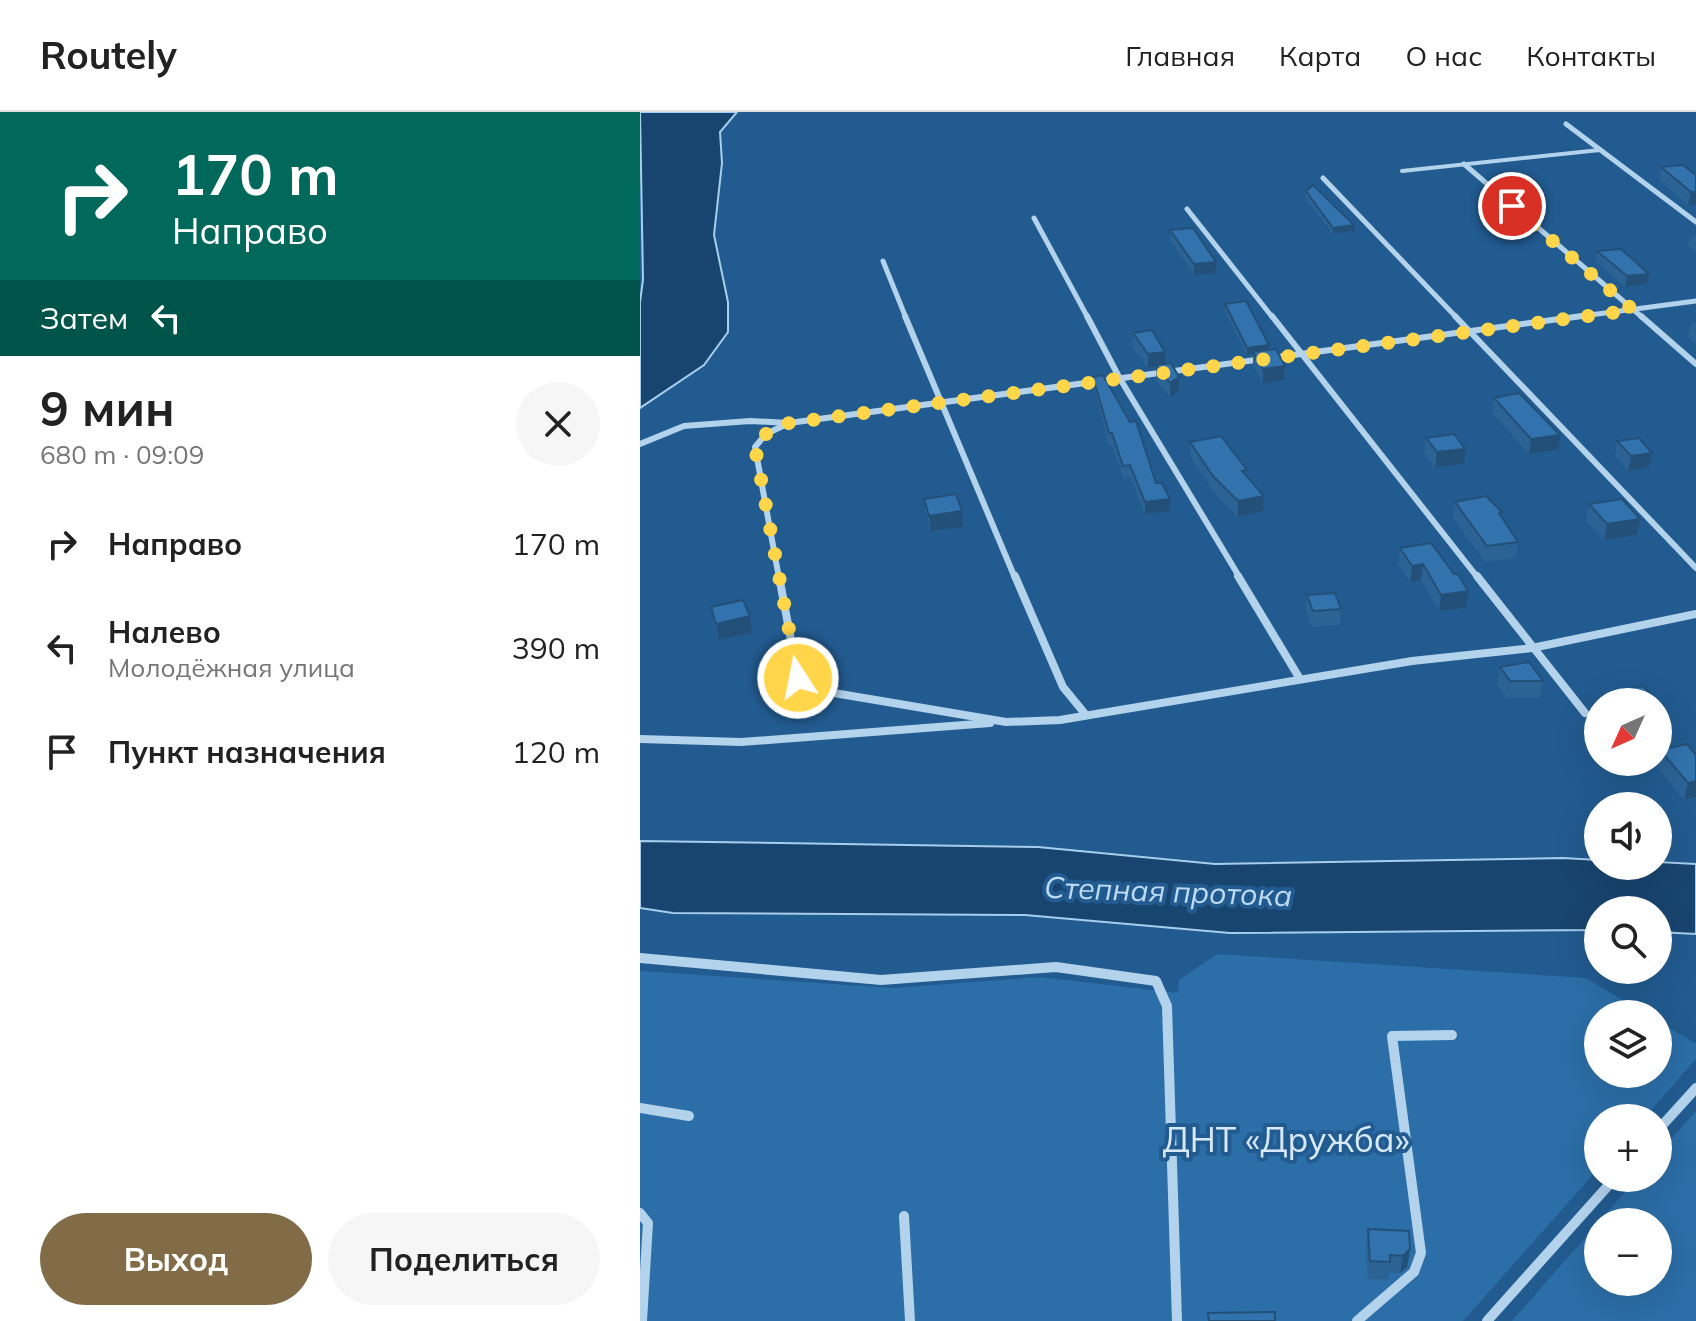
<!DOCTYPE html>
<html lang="ru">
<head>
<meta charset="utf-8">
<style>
  body { margin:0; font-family:Mulish,sans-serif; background:#f6f6f6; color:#222; height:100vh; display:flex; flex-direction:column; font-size:30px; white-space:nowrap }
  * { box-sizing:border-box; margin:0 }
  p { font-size:26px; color:#767676 }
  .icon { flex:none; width:44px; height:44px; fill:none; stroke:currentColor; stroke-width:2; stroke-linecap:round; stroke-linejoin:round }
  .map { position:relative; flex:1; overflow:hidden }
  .sheet { display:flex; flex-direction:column; background:#fff; width:640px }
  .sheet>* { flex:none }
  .hud { background:#00695c; color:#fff; overflow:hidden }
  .needle { width:52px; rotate:225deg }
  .fabs { position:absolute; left:944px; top:576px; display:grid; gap:16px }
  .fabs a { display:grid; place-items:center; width:88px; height:88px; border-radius:50%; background:#fff; box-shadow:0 8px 32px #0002; font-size:40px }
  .pin { position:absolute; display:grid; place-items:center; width:68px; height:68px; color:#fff; margin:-34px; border:4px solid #fff; border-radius:50%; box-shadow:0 2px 8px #0007 }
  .me { position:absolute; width:88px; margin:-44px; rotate:349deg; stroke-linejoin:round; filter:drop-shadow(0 0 6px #0008) }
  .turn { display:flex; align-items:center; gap:28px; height:168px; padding:0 40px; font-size:36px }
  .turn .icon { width:104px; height:104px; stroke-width:2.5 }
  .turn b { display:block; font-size:56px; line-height:68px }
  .then { display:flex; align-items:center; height:76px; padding:0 40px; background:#0003; gap:16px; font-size:30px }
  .round { display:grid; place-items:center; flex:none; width:84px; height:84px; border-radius:42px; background:#f6f6f6 }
  .headline { display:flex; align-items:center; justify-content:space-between; height:136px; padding:0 40px }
  h1 { font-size:48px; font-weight:700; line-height:60px }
  .cta { display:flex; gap:16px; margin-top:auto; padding:16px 40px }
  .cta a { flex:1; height:92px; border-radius:48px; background:#826c47; color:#fff; font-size:32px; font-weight:700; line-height:92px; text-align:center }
  .cta a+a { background:#f6f6f6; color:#222 }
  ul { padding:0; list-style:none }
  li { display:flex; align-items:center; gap:24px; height:104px; padding:0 40px }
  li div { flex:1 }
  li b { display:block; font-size:30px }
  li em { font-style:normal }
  header { display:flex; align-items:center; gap:48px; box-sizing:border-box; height:112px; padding:0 40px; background:#fff; border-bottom:2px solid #e0e0e0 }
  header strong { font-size:38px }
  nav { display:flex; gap:44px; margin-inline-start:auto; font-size:28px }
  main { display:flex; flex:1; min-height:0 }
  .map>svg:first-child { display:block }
  .green { fill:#2c6ea8 }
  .water { fill:#18456f; stroke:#a7ceed; stroke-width:2 }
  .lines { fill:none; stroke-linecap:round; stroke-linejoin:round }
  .service { stroke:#b3d2ec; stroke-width:4 }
  .minor-far3 { stroke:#b3d2ec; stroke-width:5 }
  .minor-far2 { stroke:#b3d2ec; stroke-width:6 }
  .minor-far1 { stroke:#b3d2ec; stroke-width:8 }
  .minor { stroke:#b3d2ec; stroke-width:10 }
  .wall { fill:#2b6395 }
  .shaded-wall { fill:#235079 }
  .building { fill:#3273ad; stroke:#235079; stroke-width:2 }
  .route { stroke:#ffd54a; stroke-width:14; stroke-dasharray:0 25.2 }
  .labels { text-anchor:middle; stroke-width:8; stroke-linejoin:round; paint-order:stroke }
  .water-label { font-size:30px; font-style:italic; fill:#bfdbf3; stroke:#225b90 }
  .near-park-label { font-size:34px; fill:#d8eaf9; stroke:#225b90 }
</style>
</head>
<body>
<header>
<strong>Routely</strong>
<nav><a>Главная</a><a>Карта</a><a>О нас</a><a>Контакты</a></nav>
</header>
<main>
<section class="sheet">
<div class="hud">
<div class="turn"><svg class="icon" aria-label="right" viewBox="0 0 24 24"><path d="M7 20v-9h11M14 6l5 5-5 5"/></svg><div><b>170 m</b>Направо</div></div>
<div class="then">Затем<svg class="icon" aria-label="left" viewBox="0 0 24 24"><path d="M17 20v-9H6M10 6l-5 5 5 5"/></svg></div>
</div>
<div class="headline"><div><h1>9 мин</h1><p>680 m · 09:09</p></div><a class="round"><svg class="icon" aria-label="close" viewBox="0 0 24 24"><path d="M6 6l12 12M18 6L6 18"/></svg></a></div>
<ul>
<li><svg class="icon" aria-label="right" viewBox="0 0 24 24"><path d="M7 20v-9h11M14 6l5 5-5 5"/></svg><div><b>Направо</b></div><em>170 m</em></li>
<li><svg class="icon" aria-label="left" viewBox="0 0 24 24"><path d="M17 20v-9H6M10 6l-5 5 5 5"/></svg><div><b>Налево</b><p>Молодёжная улица</p></div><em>390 m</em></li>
<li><svg class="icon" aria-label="arrive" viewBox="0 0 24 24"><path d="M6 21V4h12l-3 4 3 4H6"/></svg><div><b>Пункт назначения</b></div><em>120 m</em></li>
</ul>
<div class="cta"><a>Выход</a><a>Поделиться</a></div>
</section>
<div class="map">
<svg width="1056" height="1209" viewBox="0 0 1056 1209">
  <rect width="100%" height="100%" fill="#225b90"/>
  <g class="green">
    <path d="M577,842L946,866L1006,902H958V962H1018V909L1056,932V947L1004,1006H958V1057L823,1209H0V859L253,876L400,865L538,881L539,868Z"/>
    <path d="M1056,999V1209H872L958,1111V1170H1018V1110H959L997,1066H1018V1042Z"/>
  </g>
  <g class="water">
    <path d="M0,0H97L80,20L82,51L74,123L88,190V220L64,253L0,296V190L3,168Z"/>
    <path d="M0,729L398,735L575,752L923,746L958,748V754H1018V750L1056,752V822L1018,820V798H958V818L590,821L385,803L33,801L0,796Z"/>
  </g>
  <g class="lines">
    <path class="service" d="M762,59L960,38"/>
    <g class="minor-far3">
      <path d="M926,12L1056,110"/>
      <path d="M824,52L1003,206"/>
      <path d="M683,66L817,206"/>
      <path d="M547,97L633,206"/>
      <path d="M394,106L448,206"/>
      <path d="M243,149L266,206"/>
      <path d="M927,206L1056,189"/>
    </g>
    <g class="minor-far2">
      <path d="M265,204L375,466"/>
      <path d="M447,204L479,265L600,466"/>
      <path d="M632,204L838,466"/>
      <path d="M815,204L1056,456"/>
      <path d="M1001,204L1056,252"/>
      <path d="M0,332L44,314L110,309L149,311L942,204"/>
      <path d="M139,466L115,335L126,322L149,311"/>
    </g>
    <g class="minor-far1">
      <path d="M139,464L158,566L168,573L194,581L366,610L420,608L772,549L892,536L1056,502"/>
      <path d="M375,464L423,575L446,603"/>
      <path d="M598,464L660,567"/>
      <path d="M837,464L945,601"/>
      <path d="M0,627L101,630L350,611"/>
    </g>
    <g class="minor">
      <path d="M0,846L241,868L416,855L516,869L527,894L537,1209"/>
      <path d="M0,996L49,1004"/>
      <path d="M1018,1018L1056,976"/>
      <path d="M0,1101L8,1111L2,1209"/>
      <path d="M264,1104L270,1209"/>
      <path d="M717,1209L774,1160L781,1141L752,924L812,923"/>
      <path d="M847,1209L975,1066"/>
    </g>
  </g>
  <g class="wall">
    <path d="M1021,55L1056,63V93H1048L1019,68Z"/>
    <path d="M666,79L714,113V119L693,122L665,86Z"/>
    <path d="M530,118L575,161L554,163L530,128Z"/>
    <path d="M1056,124V140L1048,134L1050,125Z"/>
    <path d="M957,139L1009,162L1007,172L985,175L956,149Z"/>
    <path d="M585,192L645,254L644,268L623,272L613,254V242L607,243L585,199Z"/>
    <path d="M1056,210V233L1048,225L1051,211Z"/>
    <path d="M493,221L525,240V252L539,265V279L530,286L516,268V255L508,256L493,236Z"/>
    <path d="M453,265L490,310L516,371L530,399L505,402L490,365L483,366L472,333H469L454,276Z"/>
    <path d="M854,286L918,338L889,342L852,301Z"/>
    <path d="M786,326L824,352L795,355L784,341Z"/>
    <path d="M977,329L1012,341L1009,356L988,359L975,344Z"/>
    <path d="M550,330L607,358V364L624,384L623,399L598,405L573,379L550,345Z"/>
    <path d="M284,387L322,399L323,415L291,419L286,402Z"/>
    <path d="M815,390L862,400L861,405L878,430L876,446L845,450L813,406Z"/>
    <path d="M949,392L1000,407L997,423L964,428L946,408Z"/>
    <path d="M791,431L826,496L799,499L781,468L770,470L758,452L760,436Z"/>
    <path d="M667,483L701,497L700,513L672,515L666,499Z"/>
    <path d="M71,495L110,504L112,521L79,528L74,511Z"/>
    <path d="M860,555L903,569L900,586H867L857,572Z"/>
    <path d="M1003,574L1022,594L1018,610V590H963L965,583Z"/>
    <path d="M1020,638L1056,643V685L1044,688L1017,655Z"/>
    <path d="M728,1117L770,1137L767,1155L760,1161H749L748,1168L728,1167L726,1135Z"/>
  </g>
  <g class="shaded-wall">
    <path d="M1051,80H1056V93H1048Z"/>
    <path d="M714,113V119L693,122V116Z"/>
    <path d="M576,150L575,161L554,163V152Z"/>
    <path d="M1009,162L1007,172L985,175L987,164Z"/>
    <path d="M629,233V240H613V242L607,243V236Z"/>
    <path d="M525,240V254L516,253V255L508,256V242Z"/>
    <path d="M645,254L644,268L623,272V257Z"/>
    <path d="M539,265V279L530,286V271Z"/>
    <path d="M920,323L918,338L889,342L891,327Z"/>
    <path d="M825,337L824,352L795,355L797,340Z"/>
    <path d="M1012,341L1009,356L988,359L991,344Z"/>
    <path d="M624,384L623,399L598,405V389Z"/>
    <path d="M530,387V399L505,402V390Z"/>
    <path d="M322,399L323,415L291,419L289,404Z"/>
    <path d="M1000,407L997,423L964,428L967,412Z"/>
    <path d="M783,452L781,468L770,470L772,454Z"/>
    <path d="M828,479L826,496L799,499L801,483Z"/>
    <path d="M110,504L112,521L79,528L76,512Z"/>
    <path d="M1022,594L1018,610V595Z"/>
    <path d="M1056,669V685L1044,688L1048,671Z"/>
    <path d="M770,1137L767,1155L760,1161L763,1144Z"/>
  </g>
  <g class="building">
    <path d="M1043,53L1056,63V80H1051L1021,55Z"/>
    <path d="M673,73L714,113L693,116L666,79Z"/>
    <path d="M553,116L576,150L554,152L530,118Z"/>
    <path d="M981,137L1009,162L987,164L957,139Z"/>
    <path d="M606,189L629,233L607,236L585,192Z"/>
    <path d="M512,218L525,240L508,242L493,221Z"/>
    <path d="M636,237L645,254L623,257L613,240Z"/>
    <path d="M531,251L539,265L530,271L516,253Z"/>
    <path d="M463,263L490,310L496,309L516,371H522L530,387L505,390L490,353L483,354L472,321H469L453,265Z"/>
    <path d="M879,281L920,323L891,327L854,286Z"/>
    <path d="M814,322L825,337L797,340L786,326Z"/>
    <path d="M581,324L607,358L602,359L624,384L598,389L573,364L550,330Z"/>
    <path d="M999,326L1012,341L991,344L977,329Z"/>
    <path d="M316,382L322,399L289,404L284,387Z"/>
    <path d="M846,384L862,400L859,401L878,430L847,434L815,390Z"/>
    <path d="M982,387L1000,407L967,412L949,392Z"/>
    <path d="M791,431L814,462H818L828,479L801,483L783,452L772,454L760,436Z"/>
    <path d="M695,481L701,497L673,499L667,483Z"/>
    <path d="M103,488L110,504L76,512L71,495Z"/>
    <path d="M889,550L903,569H870L860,555Z"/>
    <path d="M1003,574L1022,594L1018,595V590H971L965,583Z"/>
    <path d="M1047,632L1056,643V669L1048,671L1020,638Z"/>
    <path d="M728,1117L769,1119L770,1137L763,1144L750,1143V1150L730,1149Z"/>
    <path d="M635,1200V1209H569L568,1201Z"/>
  </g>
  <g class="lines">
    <path class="route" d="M158,566L115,335L126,322L149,311L993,198L872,94"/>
  </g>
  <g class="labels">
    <g class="water-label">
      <text transform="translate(528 780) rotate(2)" y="10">Степная протока</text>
    </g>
    <g class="near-park-label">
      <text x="646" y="1040">ДНТ «Дружба»</text>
    </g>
  </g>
</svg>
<div class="fabs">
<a><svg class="needle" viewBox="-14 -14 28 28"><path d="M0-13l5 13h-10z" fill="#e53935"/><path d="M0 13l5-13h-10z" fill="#767676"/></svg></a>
<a><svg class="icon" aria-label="sound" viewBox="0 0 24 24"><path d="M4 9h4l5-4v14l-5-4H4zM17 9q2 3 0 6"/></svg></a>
<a><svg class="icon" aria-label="search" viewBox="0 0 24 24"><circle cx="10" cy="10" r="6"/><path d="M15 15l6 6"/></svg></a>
<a><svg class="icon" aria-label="layers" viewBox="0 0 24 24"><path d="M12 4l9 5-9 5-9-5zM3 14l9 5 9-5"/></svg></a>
<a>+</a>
<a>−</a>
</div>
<div class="pin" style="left:872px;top:94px;background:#d93025"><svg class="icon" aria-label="arrive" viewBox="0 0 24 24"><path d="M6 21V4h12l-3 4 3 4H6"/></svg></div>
<svg class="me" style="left:158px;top:566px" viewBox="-20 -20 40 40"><circle r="17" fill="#ffd54a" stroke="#fff" stroke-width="3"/><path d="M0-11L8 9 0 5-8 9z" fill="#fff"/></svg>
</div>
</main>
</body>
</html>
